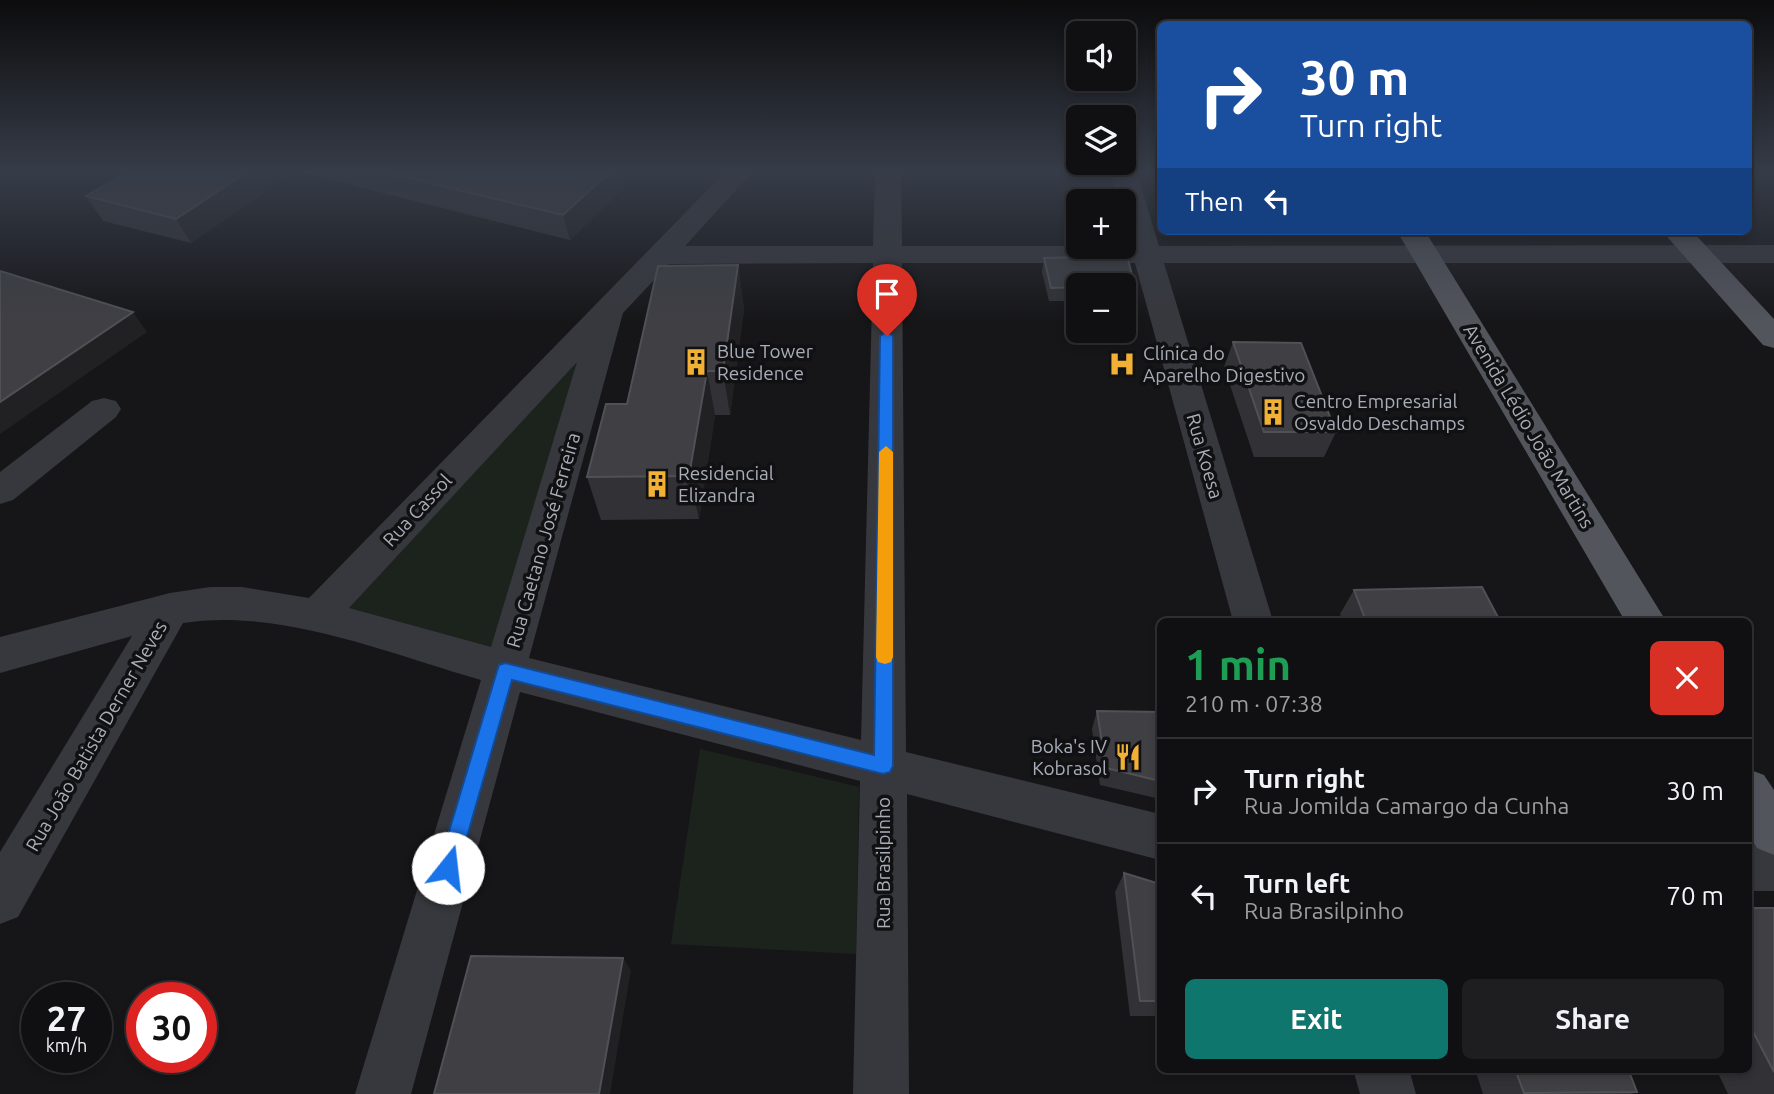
<!DOCTYPE html>
<html lang="en">
<head>
<meta charset="utf-8">
<style>
  body { margin:0; font-family:Ubuntu,sans-serif; background:#1e1e20; color:#f1f3f6; height:100vh; display:flex; flex-direction:column; font-size:26px; white-space:nowrap }
  * { box-sizing:border-box; margin:0 }
  p { font-size:23px; color:#9c9d9f }
  .icon { flex:none; width:38px; height:38px; fill:none; stroke:currentColor; stroke-width:2; stroke-linecap:round; stroke-linejoin:round }
  .map { position:relative; flex:1; overflow:hidden }
  .details { position:absolute; left:1157px; top:618px; width:595px; height:455px; display:flex; flex-direction:column; background:#101012; border-radius:10px; box-shadow:0 4px 10px #0003,0 0 0 2px #303032 }
  .details>* { flex:none }
  .guide { position:absolute; left:1157px; top:21px; width:595px; height:214px; border-radius:10px; box-shadow:0 4px 10px #0003,0 0 0 2px #303032; background:#1a4fa0; color:#fff; overflow:hidden }
  .controls { position:absolute; left:1066px; top:21px; display:grid; gap:14px }
  .controls a { display:grid; place-items:center; width:70px; height:70px; border-radius:10px; background:#101012; box-shadow:0 4px 10px #0003,0 0 0 2px #303032; font-size:35px }
  .speed { position:absolute; left:21px; top:982px; display:flex; gap:14px; font-size:35px; font-weight:700; text-align:center }
  .speed>* { display:grid; place-content:center; width:91px; height:91px; border-radius:50%; background:#101012; box-shadow:0 4px 10px #0003,0 0 0 2px #303032; line-height:1 }
  .speed small { font-size:18px; font-weight:400 }
  .speed .limit { border:10px solid #d22; background:#fff; color:#111 }
  .pin { position:absolute; display:grid; place-items:center; width:60px; height:60px; color:#fff; margin:-72px -30px; border-radius:50% 50% 50% 0; rotate:-45deg; box-shadow:0 0 7px #0007 }
  .pin .icon { rotate:45deg }
  .me { position:absolute; width:77px; margin:-38px; rotate:16deg; stroke-linejoin:round; filter:drop-shadow(0 0 5px #0008) }
  .turn { display:flex; align-items:center; gap:24px; height:147px; padding:0 28px; font-size:32px }
  .turn .icon { width:91px; height:91px; stroke-width:2.5 }
  .turn b { display:block; font-size:49px; line-height:60px }
  .then { display:flex; align-items:center; height:66px; padding:0 28px; background:#0003; gap:14px; font-size:26px }
  .round { display:grid; place-items:center; flex:none; width:74px; height:74px; border-radius:10px; background:#1e1e20 }
  .head { display:flex; align-items:center; justify-content:space-between; height:119px; padding:0 28px }
  h1 { font-size:42px; font-weight:700; line-height:52px; color:#1e9e55 }
  .cta { display:flex; gap:14px; margin-top:auto; padding:14px 28px }
  .cta a { flex:1; height:80px; border-radius:10px; background:#0f766e; color:#fff; font-size:28px; font-weight:700; line-height:80px; text-align:center }
  .cta a+a { background:#1e1e20; color:#f1f3f6 }
  ul { padding:0; list-style:none }
  li { display:flex; align-items:center; gap:21px; height:105px; padding:0 28px; border-top:2px solid #303032 }
  li div { flex:1 }
  li b { display:block; font-size:26px }
  li em { font-style:normal }
  .map>svg:first-child { display:block }
  .green { fill:#1c231d }
  .lines { fill:none; stroke-linecap:round; stroke-linejoin:round }
  .minor { fill:#37383d; fill-rule:evenodd }
  .major { fill:#53555c; fill-rule:evenodd }
  .wall { fill:#323236 }
  .shaded-wall { fill:#212124 }
  .building { fill:#3f3f44; stroke:#4f5156; stroke-width:2 }
  .route { fill:#1a73e8; stroke:#114b97; stroke-width:2 }
  .slow { fill:#f59e0b }
  .labels { text-anchor:middle; stroke-width:7; stroke-linejoin:round; paint-order:stroke }
  .poi-label { font-size:19px; fill:#a8adb8; stroke:#111113; text-anchor:start }
  .street-label { font-size:19px; fill:#a8adb8; stroke:#111113 }
</style>
</head>
<body>
<div class="map">
<svg width="1774" height="1094" viewBox="0 0 1774 1094">
  <rect width="100%" height="100%" fill="#161618"/>
  <g class="green">
    <path d="M591,336L496,652L335,613Z"/>
    <path d="M700,749L859,787L856,954L671,944Z"/>
  </g>
  <g class="lines">
    <g class="minor">
      <path d="M727,170H754L685,246H873L875,170H901L902,246H1131L1124,220V201H1118L1110,170H1136L1159,246L1774,245V263H1164L1273,621H1233L1135,263H902L906,752L1160,814V860L907,794L909,1094H853L860,781L520,692L411,1094H355L481,680C387,653 281,608 183,623L18,917L0,924V852L132,636L0,673V637L170,593L210,587H242L309,598ZM873,263L861,740L529,658L623,313L669,264ZM577,362L491,647L349,608Z"/>
      <path d="M104,398L116,401L121,409L116,417L13,500L0,504V472L92,401Z"/>
      <rect x="1748" y="843" width="26" height="48"/>
      <path d="M1353,1069H1409L1416,1094H1360Z"/>
    </g>
    <g class="major">
      <path d="M1397,231H1425L1666,621H1625Z"/>
      <path d="M1662,231H1692L1774,319V348L1763,345Z"/>
      <path d="M1748,769L1764,775L1774,790V855L1757,848L1748,833Z"/>
    </g>
  </g>
  <g class="wall">
    <path d="M131,170H642L570,240L295,171L191,243L103,221L86,196Z"/>
    <path d="M1044,258L1135,286L1132,299L1124,300V285H1078V301H1049L1042,272Z"/>
    <path d="M738,265L744,309L730,415H715L699,519L601,520L587,477L627,404Z"/>
    <path d="M1233,342L1336,432L1324,457H1254L1224,367Z"/>
    <path d="M1354,590L1500,621H1342L1340,614Z"/>
    <path d="M1097,711L1160,712V799L1100,785L1092,729Z"/>
    <path d="M1124,873L1160,884V1016H1130L1115,892Z"/>
    <path d="M1748,908H1774V1094H1728L1716,1069H1748Z"/>
    <path d="M1475,1069H1628L1637,1092L1631,1094H1483Z"/>
  </g>
  <g class="shaded-wall">
    <path d="M250,170H294L295,171L191,243L176,219Z"/>
    <path d="M612,170H642L570,240L563,215Z"/>
    <path d="M738,265L744,309L730,415L723,371Z"/>
    <path d="M133,312L147,332L0,434V402Z"/>
    <path d="M707,371L715,415L699,519L689,476Z"/>
    <path d="M623,958L631,970L610,1094H599Z"/>
  </g>
  <g class="building">
    <path d="M131,170H250L176,219L86,196Z"/>
    <path d="M374,170H612L563,215Z"/>
    <path d="M1127,256L1135,286L1078,285V287L1051,288L1044,258Z"/>
    <path d="M738,265L723,371H707L689,476L587,477L606,404H627L658,266Z"/>
    <path d="M0,271L133,312L0,402Z"/>
    <path d="M1233,342L1301,343L1336,432H1264Z"/>
    <path d="M1482,587L1500,621H1366L1354,590Z"/>
    <path d="M1097,711L1160,712V781L1106,768Z"/>
    <path d="M1124,873L1160,884V1001H1140Z"/>
    <path d="M1748,908H1774V1072L1748,1022Z"/>
    <path d="M471,956L623,958L599,1094H434Z"/>
    <path d="M1515,1069H1628L1637,1092L1524,1093Z"/>
  </g>
  <linearGradient id="sky" x2="0" y2="1"><stop stop-color="#0c0c0d"/><stop offset="0.53" stop-color="#363c48"/><stop offset="1" stop-color="#363c48" stop-opacity="0"/></linearGradient>
  <rect width="1774" height="323" fill="url(#sky)"/>
  <path class="route" d="M887,332L893,336V766L890,772L883,774L512,680L458,868L455,875L448,878L441,875L438,868L497,671L499,665L505,663L874,755L880,336Z"/>
  <path class="slow" d="M886,446L893,452V657L891,662L885,664L878,662L876,657L879,452Z"/>
  <defs>
    <symbol id="building-bare" viewBox="-9 -9 18 18"><path d="M-4-6H4V6H1V3H-1V6H-4ZM-2.5-4.3h1.7v1.8h-1.7ZM.8-4.3h1.7v1.8H.8ZM-2.5-1h1.7V.8h-1.7ZM.8-1h1.7V.8H.8Z" fill="#f2b134" stroke="#111113" stroke-width="2.5" paint-order="stroke"/></symbol>
    <symbol id="hospital-bare" viewBox="-9 -9 18 18"><path d="M-5-5h3v3.5h4V-5h3V5h-3V1.5h-4V5h-3Z" fill="#f2b134" stroke="#111113" stroke-width="2.5" paint-order="stroke"/></symbol>
    <symbol id="restaurant-bare" viewBox="-9 -9 18 18"><path d="M-5-6h1v4h1v-4h1v4h1v-4h1v5L-1.5 .5V6h-2V.5L-5-1ZM5-6V6H3V1.5H1.5Q1.5-4 5-6Z" fill="#f2b134" stroke="#111113" stroke-width="2.5" paint-order="stroke"/></symbol>
  </defs>
  <g fill-rule="evenodd">
    <use href="#building-bare" x="677" y="343" width="38" height="38"/>
    <use href="#hospital-bare" x="1103" y="345" width="38" height="38"/>
    <use href="#building-bare" x="1254" y="393" width="38" height="38"/>
    <use href="#building-bare" x="638" y="465" width="38" height="38"/>
    <use href="#restaurant-bare" x="1109" y="738" width="38" height="38"/>
  </g>
  <g class="labels">
    <g class="poi-label">
      <text x="717" y="358">Blue Tower<tspan x="717" dy="22">Residence</tspan></text>
      <text x="1143" y="360">Clínica do<tspan x="1143" dy="22">Aparelho Digestivo</tspan></text>
      <text x="1294" y="408">Centro Empresarial<tspan x="1294" dy="22">Osvaldo Deschamps</tspan></text>
      <text x="678" y="480">Residencial<tspan x="678" dy="22">Elizandra</tspan></text>
      <text x="1107" y="753" text-anchor="end">Boka's IV<tspan x="1107" dy="22">Kobrasol</tspan></text>
    </g>
    <g class="street-label">
      <text transform="translate(1529 426) rotate(59)" y="7">Avenida Lédio João Martins</text>
      <text transform="translate(1205 456) rotate(74)" y="7">Rua Koesa</text>
      <text transform="translate(417 510) rotate(-47)" y="7">Rua Cassol</text>
      <text transform="translate(543 540) rotate(-74)" y="7">Rua Caetano José Ferreira</text>
      <text transform="translate(96 736) rotate(-60)" y="7">Rua João Batista Derner Neves</text>
      <text transform="translate(883 863) rotate(-90)" y="7">Rua Brasilpinho</text>
    </g>
  </g>
</svg>
<div class="controls">
<a><svg class="icon" aria-label="sound" viewBox="0 0 24 24"><path d="M4 9h4l5-4v14l-5-4H4zM17 9q2 3 0 6"/></svg></a>
<a><svg class="icon" aria-label="layers" viewBox="0 0 24 24"><path d="M12 4l9 5-9 5-9-5zM3 14l9 5 9-5"/></svg></a>
<a>+</a>
<a>−</a>
</div>
<div class="speed"><div>27<small>km/h</small></div><div class="limit">30</div></div>
<div class="pin" style="left:887px;top:336px;background:#d93025"><svg class="icon" aria-label="arrive" viewBox="0 0 24 24"><path d="M6 21V4h12l-3 4 3 4H6"/></svg></div>
<svg class="me" style="left:448px;top:868px" viewBox="-20 -20 40 40"><circle r="19" fill="#fff"/><path d="M0-13L10 11 0 6-10 11z" fill="#1a73e8"/></svg>
<div class="guide">
<div class="turn"><svg class="icon" aria-label="right" viewBox="0 0 24 24"><path d="M7 20v-9h11M14 6l5 5-5 5"/></svg><div><b>30 m</b>Turn right</div></div>
<div class="then">Then<svg class="icon" aria-label="left" viewBox="0 0 24 24"><path d="M17 20v-9H6M10 6l-5 5 5 5"/></svg></div>
</div>
<section class="details">
<div class="head"><div><h1>1 min</h1><p>210 m · 07:38</p></div><a class="round" style="background:#d93025;color:#fff"><svg class="icon" aria-label="close" viewBox="0 0 24 24"><path d="M6 6l12 12M18 6L6 18"/></svg></a></div>
<ul>
<li><svg class="icon" aria-label="right" viewBox="0 0 24 24"><path d="M7 20v-9h11M14 6l5 5-5 5"/></svg><div><b>Turn right</b><p>Rua Jomilda Camargo da Cunha</p></div><em>30 m</em></li>
<li><svg class="icon" aria-label="left" viewBox="0 0 24 24"><path d="M17 20v-9H6M10 6l-5 5 5 5"/></svg><div><b>Turn left</b><p>Rua Brasilpinho</p></div><em>70 m</em></li>
</ul>
<div class="cta"><a>Exit</a><a>Share</a></div>
</section>
</div>
</body>
</html>
